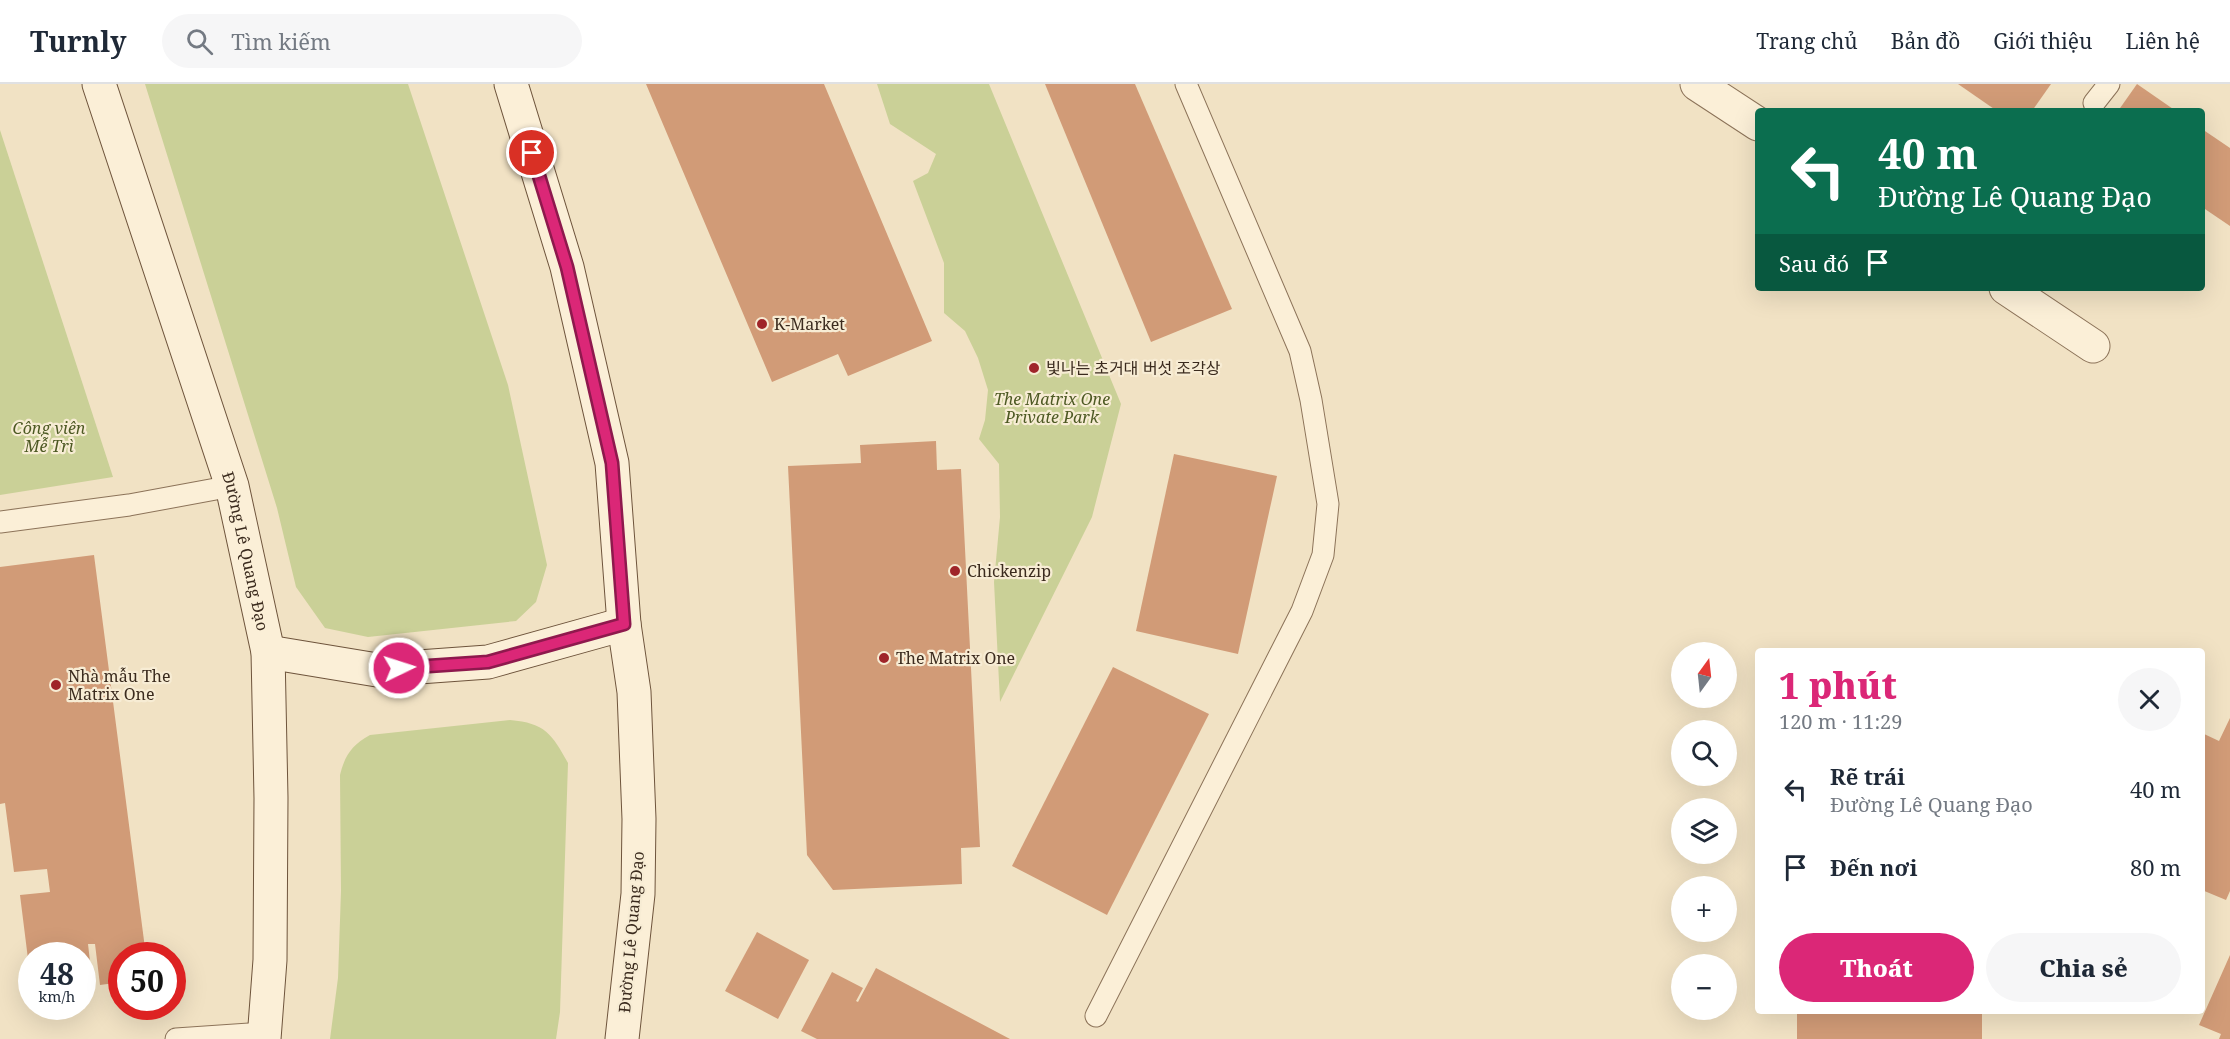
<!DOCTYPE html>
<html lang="vi">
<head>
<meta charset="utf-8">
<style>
  body { margin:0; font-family:"Noto Serif","Noto Sans KR",serif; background:#f6f6f7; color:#1f2937; height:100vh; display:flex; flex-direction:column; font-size:22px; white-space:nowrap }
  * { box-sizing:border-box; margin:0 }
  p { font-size:20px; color:#747a83 }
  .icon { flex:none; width:33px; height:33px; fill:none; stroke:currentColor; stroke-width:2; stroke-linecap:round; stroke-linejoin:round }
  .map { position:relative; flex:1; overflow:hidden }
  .details { position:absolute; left:1755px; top:564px; width:450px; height:366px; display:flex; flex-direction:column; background:#fff; border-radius:6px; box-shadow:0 6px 24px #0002 }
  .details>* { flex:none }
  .hud { position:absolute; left:1755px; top:24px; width:450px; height:183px; border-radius:6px; box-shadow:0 6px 24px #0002; background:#0b6e4f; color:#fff; overflow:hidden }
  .needle { width:39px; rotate:15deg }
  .fabs { position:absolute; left:1671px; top:558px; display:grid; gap:12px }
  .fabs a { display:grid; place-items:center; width:66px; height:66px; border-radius:50%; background:#fff; box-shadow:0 6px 24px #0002; font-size:30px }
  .speed { position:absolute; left:18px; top:858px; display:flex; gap:12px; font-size:30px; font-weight:700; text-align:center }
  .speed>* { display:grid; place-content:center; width:78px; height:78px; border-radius:50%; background:#fff; box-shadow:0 6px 24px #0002; line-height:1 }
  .speed small { font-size:15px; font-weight:400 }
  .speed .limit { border:9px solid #d22; background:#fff; color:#111 }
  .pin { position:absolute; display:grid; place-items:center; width:51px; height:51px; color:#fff; margin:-26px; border:3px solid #fff; border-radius:50%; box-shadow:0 2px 6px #0007 }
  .me { position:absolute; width:66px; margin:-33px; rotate:86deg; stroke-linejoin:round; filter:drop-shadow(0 0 4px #0008) }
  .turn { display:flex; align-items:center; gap:21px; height:126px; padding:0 24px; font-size:27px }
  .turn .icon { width:78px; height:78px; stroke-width:2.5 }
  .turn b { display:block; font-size:42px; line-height:51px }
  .then { display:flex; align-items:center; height:57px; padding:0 24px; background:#0003; gap:12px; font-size:22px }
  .round { display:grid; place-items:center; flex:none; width:63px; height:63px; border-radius:32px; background:#f6f6f7 }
  .headline { display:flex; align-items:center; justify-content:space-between; height:102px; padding:0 24px }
  h1 { font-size:36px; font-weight:800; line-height:45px; color:#db2777 }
  .action { display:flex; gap:12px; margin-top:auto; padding:12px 24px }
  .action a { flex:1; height:69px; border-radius:36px; background:#db2777; color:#fff; font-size:24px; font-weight:800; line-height:69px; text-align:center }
  .action a+a { background:#f6f6f7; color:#1f2937 }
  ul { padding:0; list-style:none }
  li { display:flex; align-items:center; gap:18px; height:78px; padding:0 24px }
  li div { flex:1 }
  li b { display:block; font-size:22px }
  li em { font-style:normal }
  header { display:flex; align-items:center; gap:36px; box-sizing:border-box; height:84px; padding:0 30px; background:#fff; border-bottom:2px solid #e0e1e3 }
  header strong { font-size:28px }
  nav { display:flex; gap:33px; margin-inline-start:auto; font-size:21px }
  .search { width:420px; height:54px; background:#f6f6f7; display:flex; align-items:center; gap:15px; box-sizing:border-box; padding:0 21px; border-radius:33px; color:#747a83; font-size:22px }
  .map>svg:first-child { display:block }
  .green { fill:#cad097 }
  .building { fill:#d19b77 }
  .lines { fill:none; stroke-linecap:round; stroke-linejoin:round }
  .lane-casing { stroke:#8c7359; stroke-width:23 }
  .street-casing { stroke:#8c7359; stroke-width:35 }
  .secondary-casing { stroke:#6e543c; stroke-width:35 }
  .lane { stroke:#fbefd7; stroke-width:21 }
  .street { stroke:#fbefd7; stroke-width:33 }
  .secondary { stroke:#fbefd7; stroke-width:33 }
  .route-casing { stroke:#8e194d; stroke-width:15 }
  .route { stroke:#db2777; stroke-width:10 }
  .poi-dot { fill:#9f2529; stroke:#f7ecd4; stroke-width:2 }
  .labels { text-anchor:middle; stroke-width:4.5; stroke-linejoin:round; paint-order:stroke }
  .poi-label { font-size:16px; fill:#3b2b1e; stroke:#f7ecd4; text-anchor:start }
  .park-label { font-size:16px; font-style:italic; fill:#4d5923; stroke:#f7ecd4 }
  .street-label { font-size:16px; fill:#3b2b1e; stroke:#f7ecd4 }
</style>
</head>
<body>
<header>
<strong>Turnly</strong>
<div class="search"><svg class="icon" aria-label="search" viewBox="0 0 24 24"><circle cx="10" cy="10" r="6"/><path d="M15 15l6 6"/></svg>Tìm kiếm</div>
<nav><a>Trang chủ</a><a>Bản đồ</a><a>Giới thiệu</a><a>Liên hệ</a></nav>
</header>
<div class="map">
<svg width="2230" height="955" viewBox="0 0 2230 955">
  <rect width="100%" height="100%" fill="#f1e2c4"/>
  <g class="green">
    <path d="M145,0H408L508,301L547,481L536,518L516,537L368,553L325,544L296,503L277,424Z"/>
    <path d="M877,0H989L1121,320L1092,433L1000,618L994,498L1000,433L999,380L979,355L985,336L988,306L978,274L965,247L944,229V179L913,97L928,89L936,70L890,40Z"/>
    <path d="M0,46L113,393L0,411Z"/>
    <path d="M510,636C545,639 552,650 568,679L560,928L556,955H330L338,894L341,807L340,691C345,671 352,661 370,651Z"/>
  </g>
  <g class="building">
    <path d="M646,0H824L932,257L848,292L838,270L772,298Z"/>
    <path d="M1045,0H1135L1232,225L1151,258Z"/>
    <path d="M1958,0H2051L2032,27H1997Z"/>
    <path d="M2137,0L2176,27H2118Z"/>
    <path d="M2202,45L2230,64V142L2202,123Z"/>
    <path d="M936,357L937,386L961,385L980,763L961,764L962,800L833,806L807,771L788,382L861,379L860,361Z"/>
    <path d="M1174,370L1277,392L1238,570L1136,547Z"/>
    <path d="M94,471L146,872H122V898L100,901L95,860H88L93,904L82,906V872H32L30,891L20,811L50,808L47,785L14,788L5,719L0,720V483Z"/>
    <path d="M1113,583L1209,630L1107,831L1012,782Z"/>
    <path d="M2230,634V807L2226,816L2202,806V649L2219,657Z"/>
    <path d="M757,848L809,876L778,935L725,907Z"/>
    <path d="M2230,871V955H2219L2221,950L2199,941Z"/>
    <path d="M876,884L1010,955H817L801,947L832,888L863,904L856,917L858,918Z"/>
    <rect x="1797" y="927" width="185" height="28"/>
  </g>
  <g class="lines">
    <defs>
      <g id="lane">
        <path d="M2094,19L2109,0"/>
        <path d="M0,438L129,421L232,402"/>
        <path d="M1096,932L1302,527L1323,471L1328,420L1311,316L1300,267L1186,0"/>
        <path d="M176,955L265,949"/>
      </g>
      <g id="street">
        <path d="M1697,0L1758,40"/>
        <path d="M2006,204L2093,262"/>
      </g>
      <g id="secondary">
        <path id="s1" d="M99,0L232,402L268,568L271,714L270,876L264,955"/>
        <path d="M511,0L567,183L612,379L624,540L634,608L639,735L638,810L622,955"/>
        <path d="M268,568L377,586L488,578L624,540"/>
      </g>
    </defs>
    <use href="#lane" class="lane-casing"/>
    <use href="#street" class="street-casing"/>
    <use href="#secondary" class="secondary-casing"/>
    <use href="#lane" class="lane"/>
    <use href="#street" class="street"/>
    <use href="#secondary" class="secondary"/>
  </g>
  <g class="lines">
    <defs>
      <path id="route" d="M399,584L488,578L624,540L612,379L567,183L532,69"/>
    </defs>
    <use href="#route" class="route-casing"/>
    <use href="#route" class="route"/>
  </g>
  <g class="poi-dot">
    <circle cx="762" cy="240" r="6"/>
    <circle cx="1034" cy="284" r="6"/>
    <circle cx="955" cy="487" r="6"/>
    <circle cx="884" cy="574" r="6"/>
    <circle cx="56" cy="601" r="6"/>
  </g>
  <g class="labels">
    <g class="poi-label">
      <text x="774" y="246">K-Market</text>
      <text x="1046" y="290">빛나는 초거대 버섯 조각상</text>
      <text x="967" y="493">Chickenzip</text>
      <text x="896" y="580">The Matrix One</text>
      <text x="68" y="598">Nhà mẫu The<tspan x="68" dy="18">Matrix One</tspan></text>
    </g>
    <g class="park-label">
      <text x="1052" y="321">The Matrix One<tspan x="1052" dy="18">Private Park</tspan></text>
      <text x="49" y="350">Công viên<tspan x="49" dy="18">Mễ Trì</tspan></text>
    </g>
    <g class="street-label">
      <text dy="6" stroke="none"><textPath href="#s1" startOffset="490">Đường Lê Quang Đạo</textPath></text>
      <text transform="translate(631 848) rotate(-85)" y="6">Đường Lê Quang Đạo</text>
    </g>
  </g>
</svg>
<div class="fabs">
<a><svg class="needle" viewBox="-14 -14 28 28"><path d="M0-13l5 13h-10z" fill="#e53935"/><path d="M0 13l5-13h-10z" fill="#747a83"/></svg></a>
<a><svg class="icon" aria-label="search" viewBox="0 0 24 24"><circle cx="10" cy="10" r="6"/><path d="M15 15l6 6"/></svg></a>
<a><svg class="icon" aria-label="layers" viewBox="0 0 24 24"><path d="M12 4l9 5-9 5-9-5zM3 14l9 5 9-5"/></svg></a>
<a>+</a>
<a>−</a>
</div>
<div class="speed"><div>48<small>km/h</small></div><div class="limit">50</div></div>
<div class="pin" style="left:532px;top:69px;background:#d93025"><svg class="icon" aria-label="arrive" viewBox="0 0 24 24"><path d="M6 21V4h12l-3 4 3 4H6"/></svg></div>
<svg class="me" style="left:399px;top:584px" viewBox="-20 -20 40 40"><circle r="17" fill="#db2777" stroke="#fff" stroke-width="3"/><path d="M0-11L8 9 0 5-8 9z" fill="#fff"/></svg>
<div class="hud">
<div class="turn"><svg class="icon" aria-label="left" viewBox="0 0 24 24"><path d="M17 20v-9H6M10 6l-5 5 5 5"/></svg><div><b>40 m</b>Đường Lê Quang Đạo</div></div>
<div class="then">Sau đó<svg class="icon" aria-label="arrive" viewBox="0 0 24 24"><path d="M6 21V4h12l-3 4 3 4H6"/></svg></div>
</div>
<section class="details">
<div class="headline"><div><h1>1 phút</h1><p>120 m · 11:29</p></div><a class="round"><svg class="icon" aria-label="close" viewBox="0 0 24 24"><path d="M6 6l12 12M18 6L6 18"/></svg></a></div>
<ul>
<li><svg class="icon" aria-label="left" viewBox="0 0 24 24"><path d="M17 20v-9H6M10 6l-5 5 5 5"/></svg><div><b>Rẽ trái</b><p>Đường Lê Quang Đạo</p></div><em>40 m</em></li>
<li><svg class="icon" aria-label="arrive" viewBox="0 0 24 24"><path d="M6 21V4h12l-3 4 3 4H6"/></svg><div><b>Đến nơi</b></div><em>80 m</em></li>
</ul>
<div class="action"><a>Thoát</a><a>Chia sẻ</a></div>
</section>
</div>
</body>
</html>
